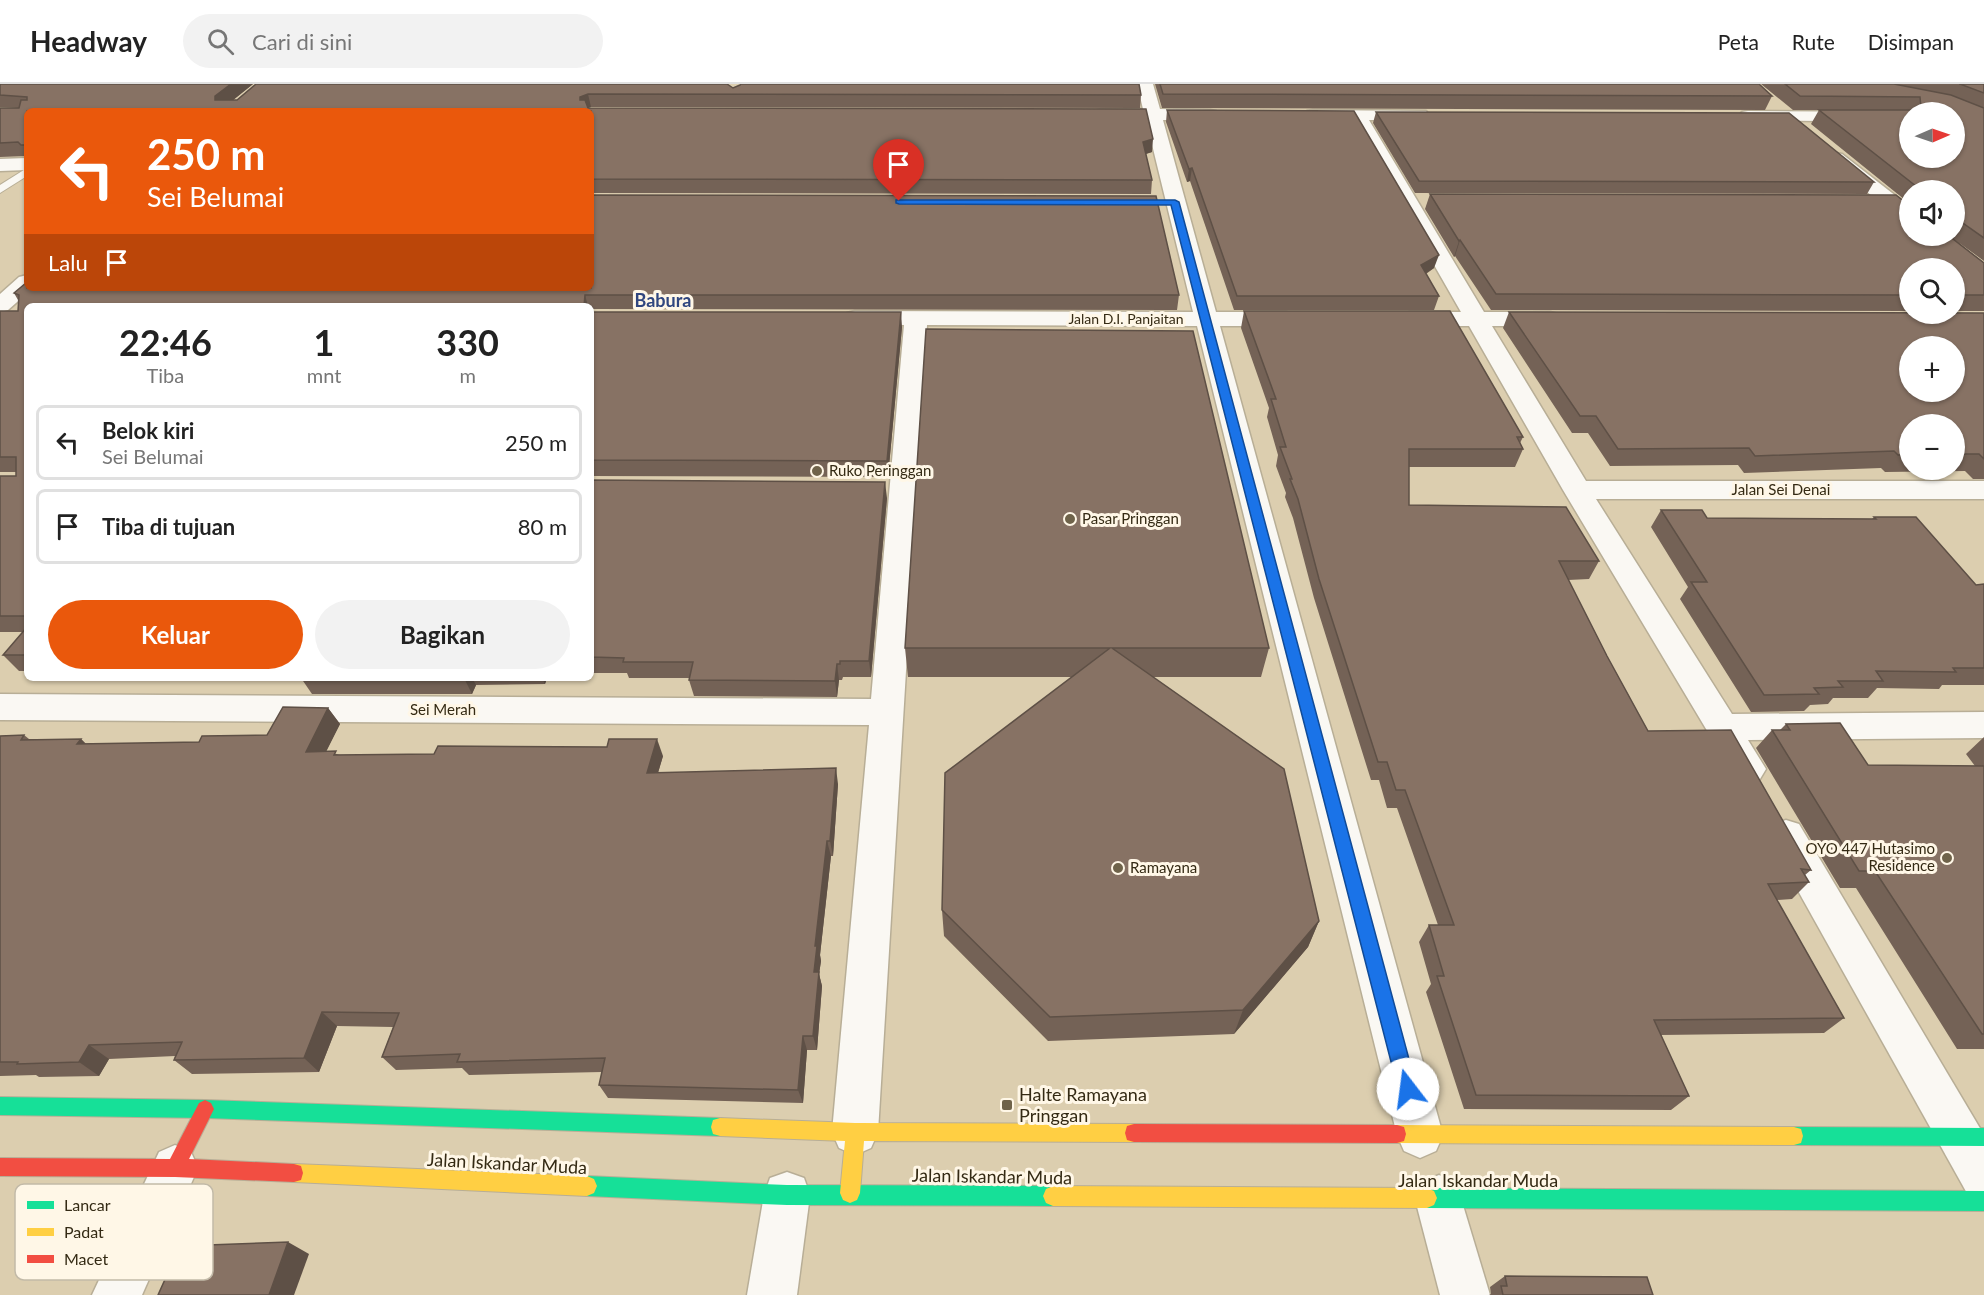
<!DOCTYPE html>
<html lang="id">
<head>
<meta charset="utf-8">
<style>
  body { margin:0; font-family:Lato,sans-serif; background:#f2f2f2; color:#222; height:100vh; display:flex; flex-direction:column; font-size:22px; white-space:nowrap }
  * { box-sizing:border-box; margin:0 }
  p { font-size:20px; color:#767676 }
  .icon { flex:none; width:33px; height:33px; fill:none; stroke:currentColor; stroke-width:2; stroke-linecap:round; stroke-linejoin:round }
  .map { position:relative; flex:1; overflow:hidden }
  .side { position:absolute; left:24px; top:219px; width:570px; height:378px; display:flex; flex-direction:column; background:#fff; border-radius:9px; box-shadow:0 2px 4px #0004 }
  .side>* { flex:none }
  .top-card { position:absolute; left:24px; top:24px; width:570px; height:183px; border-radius:9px; box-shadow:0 2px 4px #0004; background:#ea580c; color:#fff; overflow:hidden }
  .needle { width:39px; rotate:88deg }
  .controls { position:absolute; left:1899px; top:18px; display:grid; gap:12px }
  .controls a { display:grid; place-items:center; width:66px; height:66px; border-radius:50%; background:#fff; box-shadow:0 2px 4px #0004; font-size:30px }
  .pin { position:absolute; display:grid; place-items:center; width:51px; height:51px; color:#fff; margin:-62px -26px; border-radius:50% 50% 50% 0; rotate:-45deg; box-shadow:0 0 6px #0007 }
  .pin .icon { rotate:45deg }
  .me { position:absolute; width:66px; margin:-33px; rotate:345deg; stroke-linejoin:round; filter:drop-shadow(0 0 4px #0008) }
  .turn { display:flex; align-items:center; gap:21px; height:126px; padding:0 24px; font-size:27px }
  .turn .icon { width:78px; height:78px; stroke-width:2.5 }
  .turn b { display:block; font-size:42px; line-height:51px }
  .then { display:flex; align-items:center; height:57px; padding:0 24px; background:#0003; gap:12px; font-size:22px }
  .eta { display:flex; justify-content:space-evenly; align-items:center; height:102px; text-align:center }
  .eta b { font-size:36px; font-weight:700; line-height:42px }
  .action { display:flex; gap:12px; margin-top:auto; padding:12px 24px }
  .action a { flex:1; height:69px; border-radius:36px; background:#ea580c; color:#fff; font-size:24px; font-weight:700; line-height:69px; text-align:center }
  .action a+a { background:#f2f2f2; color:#222 }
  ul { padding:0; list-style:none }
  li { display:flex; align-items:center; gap:18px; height:75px; margin:0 12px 9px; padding:0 12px; border:3px solid #e0e0e0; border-radius:9px }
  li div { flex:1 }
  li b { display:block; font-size:22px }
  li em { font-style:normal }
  header { display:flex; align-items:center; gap:36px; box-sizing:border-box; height:84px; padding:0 30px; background:#fff; border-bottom:2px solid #e0e0e0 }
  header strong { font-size:28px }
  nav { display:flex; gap:33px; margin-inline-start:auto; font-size:21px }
  .search { width:420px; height:54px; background:#f2f2f2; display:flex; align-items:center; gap:15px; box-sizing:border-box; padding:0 21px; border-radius:33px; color:#767676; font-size:22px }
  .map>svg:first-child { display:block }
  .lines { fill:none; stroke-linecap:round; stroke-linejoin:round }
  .lane-casing { stroke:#b8ae96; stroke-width:2 }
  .street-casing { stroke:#b8ae96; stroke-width:3 }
  .fast-casing { stroke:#b8ae96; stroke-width:2 }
  .slow-casing { stroke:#b8ae96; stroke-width:2 }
  .jam-casing { stroke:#b8ae96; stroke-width:2 }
  .lane { fill:#faf8f3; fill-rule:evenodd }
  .street { fill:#faf8f3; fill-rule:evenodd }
  .fast { fill:#16e098; fill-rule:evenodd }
  .slow { fill:#ffcf43; fill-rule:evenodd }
  .jam { fill:#f24e42; fill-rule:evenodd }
  .wall { fill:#746256; fill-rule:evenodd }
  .shaded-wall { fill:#5e5046 }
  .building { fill:#877264; stroke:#5e5046; stroke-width:1.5; fill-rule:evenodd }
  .route { fill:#1a73e8; stroke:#114b97; stroke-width:1.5 }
  .poi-dot { fill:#6f634a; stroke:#fff7e7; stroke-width:2 }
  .labels { text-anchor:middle; stroke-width:6; stroke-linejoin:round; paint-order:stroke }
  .far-street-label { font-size:14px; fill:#342a14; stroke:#fff7e7 }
  .poi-label { font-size:15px; fill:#342a14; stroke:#fff7e7; text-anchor:start }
  .street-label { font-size:15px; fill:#342a14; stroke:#fff7e7 }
  .far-district-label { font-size:18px; font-weight:bold; fill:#30467f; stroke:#fff7e7 }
  .near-poi-label { font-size:18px; fill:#342a14; stroke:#fff7e7; text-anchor:start }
  .near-street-label { font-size:18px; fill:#342a14; stroke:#fff7e7 }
  .key { fill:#fff7e7; stroke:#c2baa8; stroke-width:1.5 }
  .key-label { font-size:16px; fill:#342a14 }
</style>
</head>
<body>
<header>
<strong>Headway</strong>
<div class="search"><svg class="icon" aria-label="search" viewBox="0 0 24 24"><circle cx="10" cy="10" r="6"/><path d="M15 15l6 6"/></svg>Cari di sini</div>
<nav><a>Peta</a><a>Rute</a><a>Disimpan</a></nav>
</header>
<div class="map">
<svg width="1984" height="1211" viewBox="0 0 1984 1211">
  <rect width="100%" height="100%" fill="#dcceaf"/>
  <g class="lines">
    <defs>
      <path id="lane" d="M27,84V92L0,109V101Z"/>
      <g id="street">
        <path d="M1137,0H1153L1160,25L1210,26L1216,27L1219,31L1216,35L1210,36H1163L1216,228H1286L1294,230L1297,235L1294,240L1286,242H1220L1443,1051L1436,1067L1420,1074L1404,1067L1397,1051L1197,242L927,241L878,1048L871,1064L855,1071L839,1064L832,1048L869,641L0,636V610L871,615L904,241L847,239L844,234L847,229L855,227L1193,228L1146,36L1103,35L1097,34L1094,30L1097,26L1103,25H1143Z"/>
        <path d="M1313,26L1426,27L1429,31L1426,35L1420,36H1369L1484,228H1550L1558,230L1561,235L1558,240L1550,242H1492L1586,397H1984V415H1596L1732,630L1984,628V654L1748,656L1766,685L1760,695L1748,699L1736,695L1563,406L1469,242H1410L1402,240L1399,235L1402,230L1410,228H1461L1351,36L1307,35L1304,31L1307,27Z"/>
        <path d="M1748,27L1910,28H1913H1910V38L1742,36L1739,32L1742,28Z"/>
        <path d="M1836,69L1842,70L1910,123V139L1903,137L1830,78L1827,74L1830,70Z"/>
        <path d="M27,74V86L0,87V75Z"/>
        <path d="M27,191V204H33L8,226L0,228V210L19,193Z"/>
        <path d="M1786,736L1799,740L1984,1051V1118L1968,1111L1773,762L1767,751L1773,740Z"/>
        <path d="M175,1061L191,1068L198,1084L142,1211H92L159,1068Z"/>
        <path d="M787,1088L804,1094L810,1111L797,1211H747L764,1111L770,1094Z"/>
        <path d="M1439,1091L1456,1098L1490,1211H1440L1415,1115L1422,1098Z"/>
      </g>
      <g id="fast">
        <path d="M0,1013L205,1016L720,1034L727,1036L729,1043L727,1050L720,1052L205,1034L0,1031Z"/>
        <path d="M1794,1043L1984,1044V1062L1794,1061L1787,1059L1785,1052L1787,1045Z"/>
        <path d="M587,1092L787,1101L1053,1102L1060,1105L1063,1112L1060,1119L1053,1122L787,1121L587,1112L580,1109L577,1102L580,1095Z"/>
        <path d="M1427,1104L1984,1107V1127L1427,1124L1420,1121L1417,1114L1420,1107Z"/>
      </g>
      <g id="slow">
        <path d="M720,1034L855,1039L1134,1040L1141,1042L1143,1049L1141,1056L1134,1058L864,1057L860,1109L857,1116L850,1119L843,1116L840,1109L845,1057L720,1052L713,1050L711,1043L713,1036Z"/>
        <path d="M1397,1041L1794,1043L1801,1045L1803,1052L1801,1059L1794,1061L1397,1059L1390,1057L1388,1050L1390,1043Z"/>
        <path d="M294,1080L587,1092L594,1095L597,1102L594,1109L587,1112L294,1098L287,1096L285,1089L287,1082Z"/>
        <path d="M1053,1102L1427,1104L1434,1107L1437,1114L1434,1121L1427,1124L1053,1122L1046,1119L1043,1112L1046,1105Z"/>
      </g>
      <g id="jam">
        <path d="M205,1016L211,1019L214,1025L189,1075L294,1080L301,1082L303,1089L301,1096L294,1098L175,1093L0,1092V1074L170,1075L199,1019Z"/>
        <path d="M1134,1040L1397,1041L1404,1043L1406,1050L1404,1057L1397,1059L1134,1058L1127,1056L1125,1049L1127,1042Z"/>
      </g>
    </defs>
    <use href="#lane" class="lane-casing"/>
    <use href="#street" class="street-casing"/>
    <use href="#fast" class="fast-casing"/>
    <use href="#slow" class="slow-casing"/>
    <use href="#jam" class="jam-casing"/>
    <use href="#lane" class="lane"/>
    <use href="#street" class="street"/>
    <use href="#fast" class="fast"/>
    <use href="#slow" class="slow"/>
    <use href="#jam" class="jam"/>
  </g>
  <g class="wall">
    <path d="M0,0H253L233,16L732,4L1141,11L1140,24L591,23L588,24L1152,68L1146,70L1152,96L1151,110L591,109V27H27V72L0,73V24H19L0,23Z"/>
    <path d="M1155,0H1759L1772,12L1765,26L1162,24Z"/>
    <path d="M1761,0H1984V177L1958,158L1984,179V227H1954V184H1910V227L1491,226L1455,172L1454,173L1425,125L1430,110L1910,152H1954V106H1910V120L1811,40L1819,26H1868H1793Z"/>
    <path d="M1167,26L1434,184L1426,190L1439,212L1434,226H1234L1190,97L1187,98L1166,38Z"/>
    <path d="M1376,28L1874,98L1867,110L1415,109L1373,39Z"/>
    <path d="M14,209L1179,211L1177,226L591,225V222H27V587H19L3,571L23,548H0V392H16V388H0V227H18V216Z"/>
    <path d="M1244,227L1523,353L1520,359L1523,365L1515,383H1409V421L1599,477L1589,495L1568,496L1607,572L1648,647L1811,786L1805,791L1809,798L1792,815L1777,816L1844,934L1824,949L1661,951L1689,1012L1671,1026L1464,1025L1426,908L1431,900L1419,858L1429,841H1438L1397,724H1387L1379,696H1371L1314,514L1293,434L1285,413L1286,409L1276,382L1278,371L1267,333L1269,324L1241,244Z"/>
    <path d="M591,228L902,243L888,393L591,392Z"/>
    <path d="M1509,228L1984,229V395H1973L1965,387L1885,388L1881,384L1744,389L1738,381L1610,382L1588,349H1572L1503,244ZM1910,340H1954V386H1910Z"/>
    <path d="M591,396L887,414L871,593H843L842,596H839L837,613L694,612L689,596L690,594H629L627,589H591Z"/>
    <path d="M1661,426L1707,434L1872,435L1874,433L1976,501L1984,500V601H1942L1939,605L1877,604L1868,614H1833L1828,620L1810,621L1804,627L1751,628L1680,515L1688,503L1651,443Z"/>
    <path d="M905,564H1269L1261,593H1153L1319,837L1308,863L1234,950L1048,957L944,852L942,826L1072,593H908Z"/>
    <path d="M301,594H547L545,600L476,601L472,610H312Z"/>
    <path d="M328,624L340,640L326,667L340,671L663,672L658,689L838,700L833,772H831L820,871L821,877L819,890L822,902L817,966H807L803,1019L608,1014L599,1001L602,988L469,991L462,984L396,986L382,973L393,943L337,942L319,988L192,990L174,976L175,972L109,975L99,992L39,993L36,991L0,992V652L24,651L29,655H81L86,660L199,658L267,651Z"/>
    <path d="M1786,640L1868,681L1975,682L1966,670L1984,653V965H1957L1856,804H1840L1756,664L1772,646H1780Z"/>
    <path d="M1505,1192L1653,1211H1489L1491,1210L1490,1203Z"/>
  </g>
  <g class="shaded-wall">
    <path d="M231,0H253L222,25L215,16V12Z"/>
    <path d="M588,10L591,23L583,26L580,13Z"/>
    <path d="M1153,55L1152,68L1142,71L1143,58Z"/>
    <path d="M1192,84L1190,97L1187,98L1189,85Z"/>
    <path d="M1460,156L1455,172L1454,173L1459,157Z"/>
    <path d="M1439,171L1434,184L1417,195L1421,181Z"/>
    <path d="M585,211L588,222H584Z"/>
    <path d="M901,228L902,243L888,393L887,377Z"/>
    <path d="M885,398L887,414L871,593L869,577Z"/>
    <path d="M837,580L839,596L837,613L835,597Z"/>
    <path d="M464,594H472L476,601L472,610Z"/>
    <path d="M542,594H547L545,600Z"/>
    <path d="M328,624L340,640L318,684L306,668Z"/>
    <path d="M81,655L97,671L77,660Z"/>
    <path d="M657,655L663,672L653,705L647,689Z"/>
    <path d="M836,684L838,700L833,772L830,757Z"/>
    <path d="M827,757L831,772L820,871L821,877L819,890L822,902L817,966L813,952L814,888L815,862Z"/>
    <path d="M1319,837L1308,863L1234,950L1243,926Z"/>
    <path d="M322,928L337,942L319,988L304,974Z"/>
    <path d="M803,952L807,966L803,1019L798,1006Z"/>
    <path d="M89,961L109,975L99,992L79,978Z"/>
    <path d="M288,1158L309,1170L294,1211H269Z"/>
  </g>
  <g class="building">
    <path d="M0,0H231L215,12V16H237L256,0H727L733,4L740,1L741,0H1139L1141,11L588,10L580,13V16H585L588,24L1146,25L1153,55L1143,58L1152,96L591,95V27H27V61H21L18,58L0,59V24H19L21,16H27V13L0,11Z"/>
    <path d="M1160,0H1759L1772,12L1163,10Z"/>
    <path d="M1785,0H1894L1951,11L1984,24V154L1957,135H1954V106H1921L1819,26H1918L1921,24L1920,13L1800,12ZM1910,28H1954V74H1910Z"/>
    <path d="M1959,0H1984V9L1960,0Z"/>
    <path d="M1167,26L1354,27L1439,171L1421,181L1439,212H1237L1192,84L1189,85Z"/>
    <path d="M1376,28L1789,29L1874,98L1419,97Z"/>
    <path d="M1430,110L1896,111L1910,122V152H1949L1984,179V211H1954V184H1910V211L1496,210L1460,156L1459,157Z"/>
    <path d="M591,111L1156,112L1179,211H585L584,222H27V532H0V392H16V373H0V227H18L19,211L14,209L27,198V204H591Z"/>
    <path d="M1244,227H1450L1523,353H1517L1523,365H1409V421L1566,423L1599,477H1559L1607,572L1648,647L1731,646L1811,786L1801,785L1809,798L1768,800L1844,934L1654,936L1689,1012L1476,1011L1437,892H1444L1429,841H1454L1405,706H1396L1387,678H1378L1319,495L1298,415L1290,395H1292L1280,363H1286L1271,315H1276Z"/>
    <path d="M591,228H901L887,377L591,376Z"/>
    <path d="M1509,228L1984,229V375L1979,370H1954V340H1910V371H1898L1894,367L1755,372L1749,364L1618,365L1596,332H1580ZM1910,262H1954V308H1910Z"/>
    <path d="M926,245L1193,247L1269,564H1112L1284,685L1319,837L1243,926L1050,933L942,826L945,689L1110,564H905Z"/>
    <path d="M591,396L885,398L869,577H840V580H837L835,597L689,596L693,578H623L624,574L591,573Z"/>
    <path d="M1661,426H1702L1707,434L1876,435L1874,433H1916L1976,501L1984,500V584H1953L1956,588L1876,587L1883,597H1838L1843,603L1814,604L1819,610L1764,611L1691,498H1707Z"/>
    <path d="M27,543V571H3Z"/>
    <path d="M341,594H464V595Z"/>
    <path d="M283,623L328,624L306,668L336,667L334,671L434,670L438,662L607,663L609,655H657L647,689L836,684L830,757H827L815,862H817L814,888H819L813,952H803L798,1006L599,1001L605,974L457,978L460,970L382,973L399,929L322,928L304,974L174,976L182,958L89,961L79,978L17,980L18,978H0V652L24,651L21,656L81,655L77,660L199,658L202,652L267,651Z"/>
    <path d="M1840,639L1868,681L1984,682V950H1982L1875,787H1859L1772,646H1790L1786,640Z"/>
    <path d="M288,1158L269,1211H158L180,1162Z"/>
    <path d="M1505,1192L1647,1193L1653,1211H1503L1501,1202H1507Z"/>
  </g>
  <path class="route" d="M896,116H1175L1179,118L1417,1005L1414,1011L1408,1014L1401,1011L1398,1005L1171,121L899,120L896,119Z"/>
  <g class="poi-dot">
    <circle cx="817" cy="387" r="6"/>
    <circle cx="1070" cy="435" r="6"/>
    <circle cx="1947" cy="774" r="6"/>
    <circle cx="1118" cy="784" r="6"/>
    <rect x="1001" y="1015" width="12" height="12" rx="3"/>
  </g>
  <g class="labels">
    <g class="far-street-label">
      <text x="1126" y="240">Jalan D.I. Panjaitan</text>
    </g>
    <g class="poi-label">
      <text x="829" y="392">Ruko Peringgan</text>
      <text x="1082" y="440">Pasar Pringgan</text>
      <text x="1935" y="770" text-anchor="end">OYO 447 Hutasimo<tspan x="1935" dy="17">Residence</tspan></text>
      <text x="1130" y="789">Ramayana</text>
    </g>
    <g class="street-label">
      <text x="1781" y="411">Jalan Sei Denai</text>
      <text x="443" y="631">Sei Merah</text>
    </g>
    <g class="far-district-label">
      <text x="663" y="223">Babura</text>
    </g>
    <g class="near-poi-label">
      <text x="1019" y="1017">Halte Ramayana<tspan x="1019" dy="21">Pringgan</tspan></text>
    </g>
    <g class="near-street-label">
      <text transform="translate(507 1080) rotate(3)" y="6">Jalan Iskandar Muda</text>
      <text transform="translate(992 1093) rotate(1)" y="6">Jalan Iskandar Muda</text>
      <text x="1478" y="1103">Jalan Iskandar Muda</text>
    </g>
  </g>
  <rect x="15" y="1100" width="198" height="96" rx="9" class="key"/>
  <rect x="27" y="1117" width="27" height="8" fill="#16e098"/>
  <rect x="27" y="1144" width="27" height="8" fill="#ffcf43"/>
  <rect x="27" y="1171" width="27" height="8" fill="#f24e42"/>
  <g class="key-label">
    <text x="64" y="1127">Lancar</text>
    <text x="64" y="1154">Padat</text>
    <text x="64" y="1181">Macet</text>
  </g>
</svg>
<div class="controls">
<a><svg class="needle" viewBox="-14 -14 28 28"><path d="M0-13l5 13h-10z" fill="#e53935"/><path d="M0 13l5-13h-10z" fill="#767676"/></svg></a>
<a><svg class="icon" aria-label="sound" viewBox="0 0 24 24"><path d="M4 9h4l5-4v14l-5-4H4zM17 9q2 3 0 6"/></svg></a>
<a><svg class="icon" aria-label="search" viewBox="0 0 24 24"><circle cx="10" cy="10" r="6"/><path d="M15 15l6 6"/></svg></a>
<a>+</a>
<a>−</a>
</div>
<div class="pin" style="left:899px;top:117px;background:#d93025"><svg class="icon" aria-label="arrive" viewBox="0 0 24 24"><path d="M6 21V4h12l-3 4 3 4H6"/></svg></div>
<svg class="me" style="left:1408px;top:1005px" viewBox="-20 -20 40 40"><circle r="19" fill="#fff"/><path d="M0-13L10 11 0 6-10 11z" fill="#1a73e8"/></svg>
<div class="top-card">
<div class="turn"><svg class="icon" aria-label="left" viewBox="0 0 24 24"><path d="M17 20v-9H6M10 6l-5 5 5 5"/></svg><div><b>250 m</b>Sei Belumai</div></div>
<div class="then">Lalu<svg class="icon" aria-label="arrive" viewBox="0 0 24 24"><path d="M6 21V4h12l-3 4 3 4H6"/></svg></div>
</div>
<section class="side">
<div class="eta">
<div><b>22:46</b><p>Tiba</p></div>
<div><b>1</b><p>mnt</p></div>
<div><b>330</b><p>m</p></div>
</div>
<ul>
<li><svg class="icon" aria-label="left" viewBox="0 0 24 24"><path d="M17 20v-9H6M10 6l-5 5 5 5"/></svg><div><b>Belok kiri</b><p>Sei Belumai</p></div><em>250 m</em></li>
<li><svg class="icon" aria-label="arrive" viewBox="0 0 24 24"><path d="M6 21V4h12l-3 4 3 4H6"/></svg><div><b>Tiba di tujuan</b></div><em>80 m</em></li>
</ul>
<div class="action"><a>Keluar</a><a>Bagikan</a></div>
</section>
</div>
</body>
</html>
